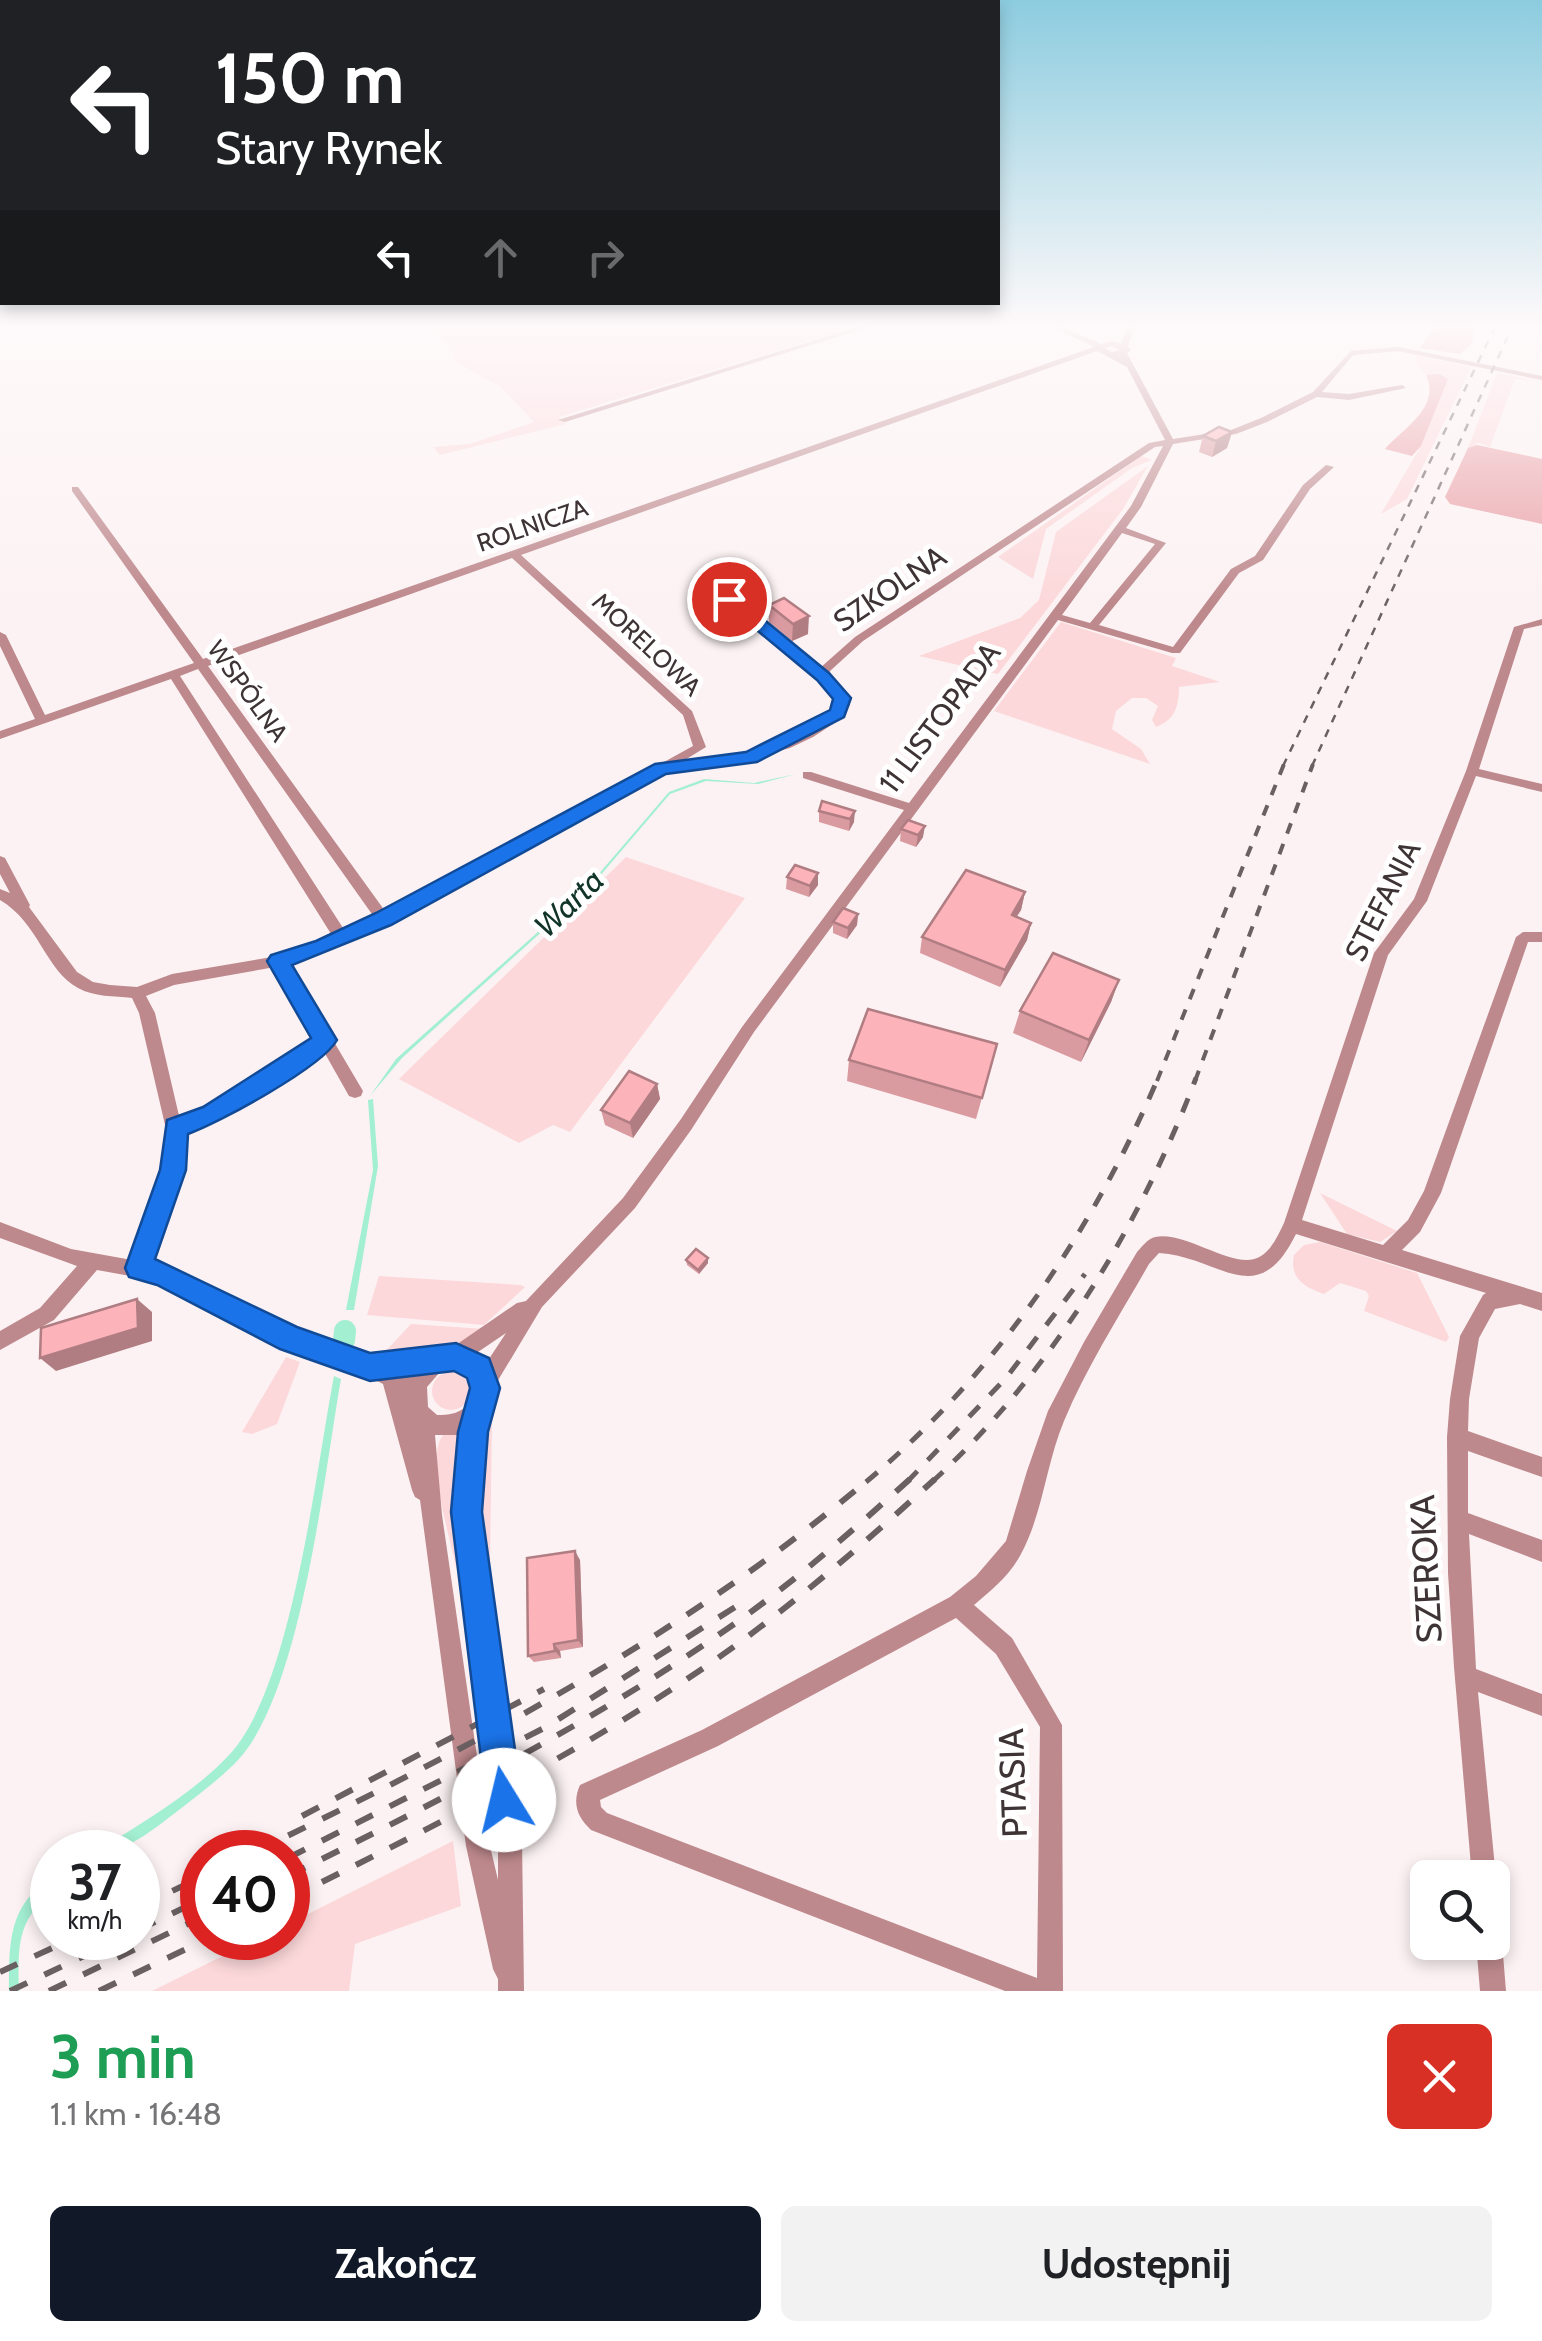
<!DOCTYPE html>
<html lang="pl">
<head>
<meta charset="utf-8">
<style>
  body { margin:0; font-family:Cabin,sans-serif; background:#f2f2f2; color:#202124; height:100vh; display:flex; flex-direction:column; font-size:38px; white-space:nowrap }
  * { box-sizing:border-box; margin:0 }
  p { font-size:32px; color:#757577 }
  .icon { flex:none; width:55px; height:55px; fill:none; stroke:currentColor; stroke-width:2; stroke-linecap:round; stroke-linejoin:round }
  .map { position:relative; height:1991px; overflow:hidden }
  .side { display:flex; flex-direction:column; background:#fff; flex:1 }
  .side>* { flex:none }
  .top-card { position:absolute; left:0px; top:0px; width:1000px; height:305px; box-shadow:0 5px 15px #0003; background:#202124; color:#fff; overflow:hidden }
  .fabs { position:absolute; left:1410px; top:1860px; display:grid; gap:20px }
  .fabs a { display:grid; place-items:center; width:100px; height:100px; border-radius:15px; background:#fff; box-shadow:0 5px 15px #0003; font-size:50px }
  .speed { position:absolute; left:30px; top:1830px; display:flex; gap:20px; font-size:50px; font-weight:700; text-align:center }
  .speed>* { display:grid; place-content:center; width:130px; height:130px; border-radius:50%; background:#fff; box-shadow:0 5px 15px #0003; line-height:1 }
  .speed small { font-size:25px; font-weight:400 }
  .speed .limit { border:15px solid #d22; background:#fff; color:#111 }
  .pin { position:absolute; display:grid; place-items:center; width:85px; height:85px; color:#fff; margin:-42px; border:5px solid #fff; border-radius:50%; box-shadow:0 2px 10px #0007 }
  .me { position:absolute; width:110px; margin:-55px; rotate:351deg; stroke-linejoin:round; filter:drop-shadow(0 0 8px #0008) }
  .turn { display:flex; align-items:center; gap:35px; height:210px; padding:0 50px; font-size:45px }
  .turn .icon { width:130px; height:130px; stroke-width:2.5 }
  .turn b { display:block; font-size:70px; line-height:85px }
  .lanes { display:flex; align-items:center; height:95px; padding:0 50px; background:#0003; justify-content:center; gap:50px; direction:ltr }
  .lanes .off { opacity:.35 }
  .round { display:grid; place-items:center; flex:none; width:105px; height:105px; border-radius:15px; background:#f2f2f2 }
  .headline { display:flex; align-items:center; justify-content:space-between; height:170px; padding:0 50px }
  h1 { font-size:60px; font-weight:800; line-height:75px; color:#1e9e55 }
  .button { display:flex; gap:20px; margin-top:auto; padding:20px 50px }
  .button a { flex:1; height:115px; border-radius:15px; background:#111827; color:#fff; font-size:40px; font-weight:800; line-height:115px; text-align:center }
  .button a+a { background:#f2f2f2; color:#202124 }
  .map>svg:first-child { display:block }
  .green { fill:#fcd8da }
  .forest { fill:#e9a2a8 }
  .water { fill:#a3efd1 }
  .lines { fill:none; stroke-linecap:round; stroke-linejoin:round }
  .river { stroke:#a3efd1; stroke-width:22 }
  .minor { fill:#be898d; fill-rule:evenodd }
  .rail-far3 { stroke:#6a6061; stroke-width:2.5; stroke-dasharray:8 8; stroke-linecap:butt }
  .rail-far2 { stroke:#6a6061; stroke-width:4; stroke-dasharray:11 11; stroke-linecap:butt }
  .rail-far1 { stroke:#6a6061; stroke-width:5; stroke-dasharray:15 15; stroke-linecap:butt }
  .rail { stroke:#6a6061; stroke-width:6; stroke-dasharray:19 19; stroke-linecap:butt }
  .wall { fill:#d99aa0 }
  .shaded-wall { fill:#b07d82 }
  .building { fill:#fcb3ba; stroke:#b07d82; stroke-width:2.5 }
  .route { fill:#1a73e8; stroke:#114b97; stroke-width:2.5 }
  .labels { text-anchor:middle; stroke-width:10; stroke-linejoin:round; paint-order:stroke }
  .far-street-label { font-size:25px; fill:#3e3435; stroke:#fff }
  .street-label { font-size:30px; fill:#3e3435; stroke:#fff }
  .water-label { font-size:32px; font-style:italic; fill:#113428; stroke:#fff }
  .near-street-label { font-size:35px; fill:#3e3435; stroke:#fff }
</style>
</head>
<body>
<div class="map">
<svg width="1542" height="1991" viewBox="0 0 1542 1991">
  <rect width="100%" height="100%" fill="#fcf2f3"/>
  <g class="green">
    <path d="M427,325H861L559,417L566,424L440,455L433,447L470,444L534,422L501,387L456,362L448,344Z"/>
    <path d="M1416,355L1471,367L1407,499L1381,514L1421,446L1448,379L1426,375L1415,363Z"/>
    <path d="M1497,373L1542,382L1515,379L1490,447L1479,443L1468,448Z"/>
    <path d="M1141,456L1152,460L1132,468L1046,529L1033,579L998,557Z"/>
    <path d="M1148,466L1123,509L998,674L919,656L1020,618L1039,600L1056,532Z"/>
    <path d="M1061,622L1176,658L1172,666L1220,682L1179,687C1179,706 1175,720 1156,727L1152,720L1158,706L1146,698H1132L1116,711L1112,729L1141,749L1150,764L994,711Z"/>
    <path d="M626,857L745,898L570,1132L553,1125L519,1143L399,1079Z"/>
    <path d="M1320,1193L1397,1231L1380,1242L1347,1234Z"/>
    <path d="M1320,1242L1417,1273L1449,1337L1446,1342L1364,1311L1369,1296L1366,1291L1340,1283L1324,1294C1304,1287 1289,1278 1294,1255L1304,1245Z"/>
    <path d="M379,1276L520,1285L525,1287L484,1325L367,1315Z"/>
    <path d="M411,1324L485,1329L439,1353L383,1354Z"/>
    <path d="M286,1357L300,1362L277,1424L252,1434L242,1432Z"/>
    <circle cx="451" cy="1391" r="19"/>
    <path d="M492,1418L490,1560L487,1561L479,1493Z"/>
    <path d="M457,1433L460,1442L456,1567C450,1537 425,1458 443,1435Z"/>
    <path d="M453,1841L461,1906L355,1944L349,1991H152L259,1938H288V1924Z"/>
  </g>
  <g class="forest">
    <path d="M1437,325H1475L1472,343L1460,354L1420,348Z"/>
    <path d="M1440,374L1448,379L1421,446L1412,456L1385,449C1404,428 1441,407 1426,375Z"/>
    <path d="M1477,445L1542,459V524L1450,504L1445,497L1468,448Z"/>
  </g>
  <g class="water">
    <path d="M796,774L758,784L706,781L670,794L587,891L402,1058L370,1096L396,1059L585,890L669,792L704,779L754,783Z"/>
    <path d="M373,1099L378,1166L354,1310H346L373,1170L368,1100Z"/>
    <path d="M334,1376L341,1379C324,1475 302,1689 239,1759C220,1779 197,1796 175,1813C151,1831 126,1853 96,1852C141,1823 193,1794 230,1754C292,1687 316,1470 334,1376Z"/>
    <path d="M52,1878V1894C16,1919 18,1950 19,1991H9C9,1944 8,1904 52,1878Z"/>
  </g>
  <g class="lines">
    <path class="river" d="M344,1340L345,1331"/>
    <g class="minor">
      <path d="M864,325H875L565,422L558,420Z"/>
      <path d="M1049,325H1058L1101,344L1112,341L1121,344L1127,325H1135L1128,347L1131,350L1127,353L1173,439L1231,430L1261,418L1313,392L1351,351L1398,347L1542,376V380L1398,351L1353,355L1322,392L1349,394L1402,385L1406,388L1349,400L1317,397L1267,422L1236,434L1173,444L1141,507L1126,528L1166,543L1099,625L1173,647L1231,569L1255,556L1303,485L1326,465L1334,467L1310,489L1263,560L1239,573L1180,653H1172L1058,620L754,1032L691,1130L635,1208L542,1307L494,1387L483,1432L477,1512L487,1608L522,1838L524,1991H498V1979L493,1969L466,1846L420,1500L415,1497L412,1490L383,1384L364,1374L231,1322L158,1281L97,1270L54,1320L0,1350V1331L40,1308L77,1266L0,1238V1222L71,1249L132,1260L160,1185L169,1142L139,1013L132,998C114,996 94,997 78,988C45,970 39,923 0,900V889L10,893L0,874V856L5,858L30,905L29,907L77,972L93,982L110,985L137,987L172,974L278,956L333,937L171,679L0,739V731L35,719L0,646V632L6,635L45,715L194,663L72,491V487H78L203,659L1094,347ZM1112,346L1120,350L1112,352L1105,348ZM1097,351L1127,367L1165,440L1149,443L855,637L820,668L733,597H725V601L819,678L838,705C796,747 737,757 680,763L706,747L692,711L521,555ZM1163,446L1131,506L909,803L811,772H803V778L904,810L742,1027L681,1119L623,1198L526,1301L517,1303L450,1349L438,1353L371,1358L244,1309L167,1267L149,1262C161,1230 191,1166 183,1133L217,1116L323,1050L349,1096L355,1098L361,1096L363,1091L288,964L347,943L388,923L500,864L663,773L734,763L790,748L813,737L833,724L850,705L829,676L830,671L863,641L1155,447ZM1122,533L1155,544L1090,623L1062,615ZM512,558L683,715L693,746L490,858L385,911L208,666ZM198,669L374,917L345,931L180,676ZM275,967L316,1038L206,1107L180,1120L155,1013L146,996L174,985ZM506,1333L485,1365L475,1354ZM455,1367L466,1369L475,1385C469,1408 462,1415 437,1415L428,1407L427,1387L440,1372ZM463,1432L457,1512L465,1608L498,1838V1880L490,1846L442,1515L435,1435H457Z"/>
      <path d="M1542,619V625L1524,629L1479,769L1542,784V792L1476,776L1427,901L1388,955L1302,1220L1383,1245L1408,1220L1424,1191L1516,937L1523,932H1542V942H1528L1441,1193L1420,1232L1402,1250L1542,1293V1311L1520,1304L1495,1309L1479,1338L1469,1399L1468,1431L1542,1457V1477L1468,1451V1513L1542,1540V1562L1469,1534L1476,1669L1542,1694V1716L1478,1692L1496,1878L1493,1887L1492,1878H1472L1454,1667L1448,1573L1447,1437L1450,1399L1460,1336L1483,1295L1486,1293L1296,1234C1257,1313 1221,1257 1159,1253L1149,1264C1120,1315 1087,1366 1064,1421C1046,1464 1043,1513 1021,1554C1010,1575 992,1590 974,1605L1012,1638L1062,1725L1063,1991H1005L591,1830C577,1817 572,1803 580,1785L702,1730L950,1597L976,1576L1006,1541L1027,1471L1048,1411L1084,1342L1137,1252C1142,1247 1147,1239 1155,1237C1187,1230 1236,1273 1261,1256C1273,1248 1278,1235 1284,1223L1374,953L1414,899L1466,771L1514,627ZM956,1618L996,1654L1040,1727L1037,1978L607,1813L601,1807L600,1800L718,1746Z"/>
      <path d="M1492,1931L1498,1933L1502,1942L1506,1991H1480L1476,1942H1492Z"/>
    </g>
    <g class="rail-far3">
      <path d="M1283,766L1496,325"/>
      <path d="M1312,766L1513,325"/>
    </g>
    <g class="rail-far2">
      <path d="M1157,1081L1284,764"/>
      <path d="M1195,1081L1313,764"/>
    </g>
    <g class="rail-far1">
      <path d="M866,1482C996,1373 1092,1233 1158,1078"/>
      <path d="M907,1482L1006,1378L1085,1274"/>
      <path d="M932,1482C1051,1373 1139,1228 1196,1078"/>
    </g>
    <g class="rail">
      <path d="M302,1816L544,1689"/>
      <path d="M254,1852C473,1747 683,1636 869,1479"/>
      <path d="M288,1858L546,1727L743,1602"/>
      <path d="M288,1876C439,1801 589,1725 727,1629C792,1584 851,1532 910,1479"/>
      <path d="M288,1899C444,1821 602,1743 743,1640C810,1590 873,1536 935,1479"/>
      <path d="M138,1907L202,1877"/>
      <path d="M138,1930L202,1899"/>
      <path d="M0,1972L74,1938"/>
      <path d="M10,1991L122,1938"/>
      <path d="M49,1991L202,1917"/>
      <path d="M99,1991L209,1938"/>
    </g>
  </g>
  <g class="wall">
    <path d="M1232,432L1227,448L1212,457L1199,452L1203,436Z"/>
    <path d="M769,605L808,634L792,641L769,622Z"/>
    <path d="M822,801L854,822L849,831L819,822V811Z"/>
    <path d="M901,829L923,837L916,847L900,841Z"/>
    <path d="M787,877L818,885L809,897L786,889Z"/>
    <path d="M1025,892L1021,910L1016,917L1031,923L1027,940L1000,987L920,953L922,937Z"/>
    <path d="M858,914L857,925L847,939L833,933V922Z"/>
    <path d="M1119,980L1111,1002L1081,1062L1013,1033L1020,1011Z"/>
    <path d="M997,1044L976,1119L847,1081L849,1060Z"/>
    <path d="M657,1084L660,1099L633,1138L605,1125L601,1110Z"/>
    <path d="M686,1260L708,1263L699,1274L687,1265Z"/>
    <path d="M580,1560L583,1647L560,1651L561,1658L534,1662L528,1656Z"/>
  </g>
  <g class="shaded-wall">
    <path d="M1232,432L1227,448L1212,457L1216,441Z"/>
    <path d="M809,616L808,634L792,641L793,624Z"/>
    <path d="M855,811L854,822L849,831L850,819Z"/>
    <path d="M925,826L923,837L916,847L918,835Z"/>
    <path d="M818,873V885L809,897L810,886Z"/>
    <path d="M1025,892L1021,910L1007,932L1012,915Z"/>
    <path d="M858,914L857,925L847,939L848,928Z"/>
    <path d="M1031,923L1027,940L1000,987L1005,970Z"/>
    <path d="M1119,980L1111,1002L1081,1062L1089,1040Z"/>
    <path d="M657,1084L660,1099L633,1138L630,1123Z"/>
    <path d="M708,1258V1263L699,1274L698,1270Z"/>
    <path d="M137,1299L152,1312V1341L56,1371L40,1358Z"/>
    <path d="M575,1551L580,1560L583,1647L578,1640Z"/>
    <path d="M554,1644L560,1651L561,1658L555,1651Z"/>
  </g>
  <g class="building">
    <path d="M1219,427L1232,432L1216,441L1203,436Z"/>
    <path d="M784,598L809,616L793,624L769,605Z"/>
    <path d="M822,801L855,811L850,819L819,811Z"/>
    <path d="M908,820L925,826L918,835L901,829Z"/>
    <path d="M795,865L818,873L810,886L787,877Z"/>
    <path d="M966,870L1025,892L1012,915L1031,923L1005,970L922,937Z"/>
    <path d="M843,908L858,914L848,928L833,922Z"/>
    <path d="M1053,953L1119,980L1089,1040L1020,1011Z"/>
    <path d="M868,1009L997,1044L982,1098L849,1060Z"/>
    <path d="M629,1071L657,1084L630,1123L601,1110Z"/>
    <path d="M696,1249L708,1258L698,1270L686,1260Z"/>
    <path d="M137,1299L138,1328L40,1358L41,1328Z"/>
    <path d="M575,1551L578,1640L554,1644L555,1651L528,1656L527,1558Z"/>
  </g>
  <linearGradient id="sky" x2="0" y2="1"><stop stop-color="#8cccdf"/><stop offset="0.54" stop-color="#fef9fa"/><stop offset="1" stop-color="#fef9fa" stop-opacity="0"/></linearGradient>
  <rect width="1542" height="603" fill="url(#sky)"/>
  <path class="route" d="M723,595H734L829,673L851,698L844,717L757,762L666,774L391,925L292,965L337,1040C322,1067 219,1123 188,1134L186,1170L155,1259L297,1327L370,1353L456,1343L489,1358L500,1388L488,1432L482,1512L522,1800L517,1812L504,1818L492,1812L486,1800L451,1512L458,1432L470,1388L467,1378L454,1371L370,1381L280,1349L157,1285L129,1277L125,1268L160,1170L167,1120L203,1107L311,1038L267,961L271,955L316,941L376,913L655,764L746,752L830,710L833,699L817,680L723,602Z"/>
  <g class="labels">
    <g class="far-street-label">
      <text transform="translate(532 525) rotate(-19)" y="9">ROLNICZA</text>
      <text transform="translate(647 644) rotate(43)" y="9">MORELOWA</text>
      <text transform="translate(248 691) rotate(54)" y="9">WSPÓLNA</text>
    </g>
    <g class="street-label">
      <text transform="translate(890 589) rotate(-34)" y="10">SZKOLNA</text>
      <text transform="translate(940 718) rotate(-53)" y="10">11 LISTOPADA</text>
      <text transform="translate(1383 901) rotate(-63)" y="10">STEFANIA</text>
    </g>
    <g class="water-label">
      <text transform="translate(569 903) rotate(-44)" y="11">Warta</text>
    </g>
    <g class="near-street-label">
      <text transform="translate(1426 1569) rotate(-93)" y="12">SZEROKA</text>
      <text transform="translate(1013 1783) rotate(-92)" y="12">PTASIA</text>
    </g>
  </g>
</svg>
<div class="fabs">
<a><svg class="icon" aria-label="search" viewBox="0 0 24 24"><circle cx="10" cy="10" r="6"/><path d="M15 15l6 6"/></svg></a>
</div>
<div class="speed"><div>37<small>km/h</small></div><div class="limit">40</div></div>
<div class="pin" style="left:729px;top:599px;background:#d93025"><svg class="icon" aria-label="arrive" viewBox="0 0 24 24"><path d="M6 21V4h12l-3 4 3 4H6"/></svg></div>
<svg class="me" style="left:504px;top:1800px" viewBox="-20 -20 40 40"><circle r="19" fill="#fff"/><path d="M0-13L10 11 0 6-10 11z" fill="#1a73e8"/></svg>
<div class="top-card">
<div class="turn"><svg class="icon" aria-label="left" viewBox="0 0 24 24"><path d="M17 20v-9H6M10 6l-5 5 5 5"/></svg><div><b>150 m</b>Stary Rynek</div></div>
<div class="lanes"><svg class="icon" aria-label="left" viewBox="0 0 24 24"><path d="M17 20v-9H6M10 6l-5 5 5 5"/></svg><svg class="icon off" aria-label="ahead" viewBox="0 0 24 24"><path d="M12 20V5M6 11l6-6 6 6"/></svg><svg class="icon off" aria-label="right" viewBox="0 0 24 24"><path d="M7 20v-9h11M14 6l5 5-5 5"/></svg></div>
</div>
</div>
<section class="side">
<div class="headline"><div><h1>3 min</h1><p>1.1 km · 16:48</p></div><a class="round" style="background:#d93025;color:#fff"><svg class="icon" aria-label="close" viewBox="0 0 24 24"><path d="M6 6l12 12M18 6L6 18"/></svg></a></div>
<div class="button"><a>Zakończ</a><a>Udostępnij</a></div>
</section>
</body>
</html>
